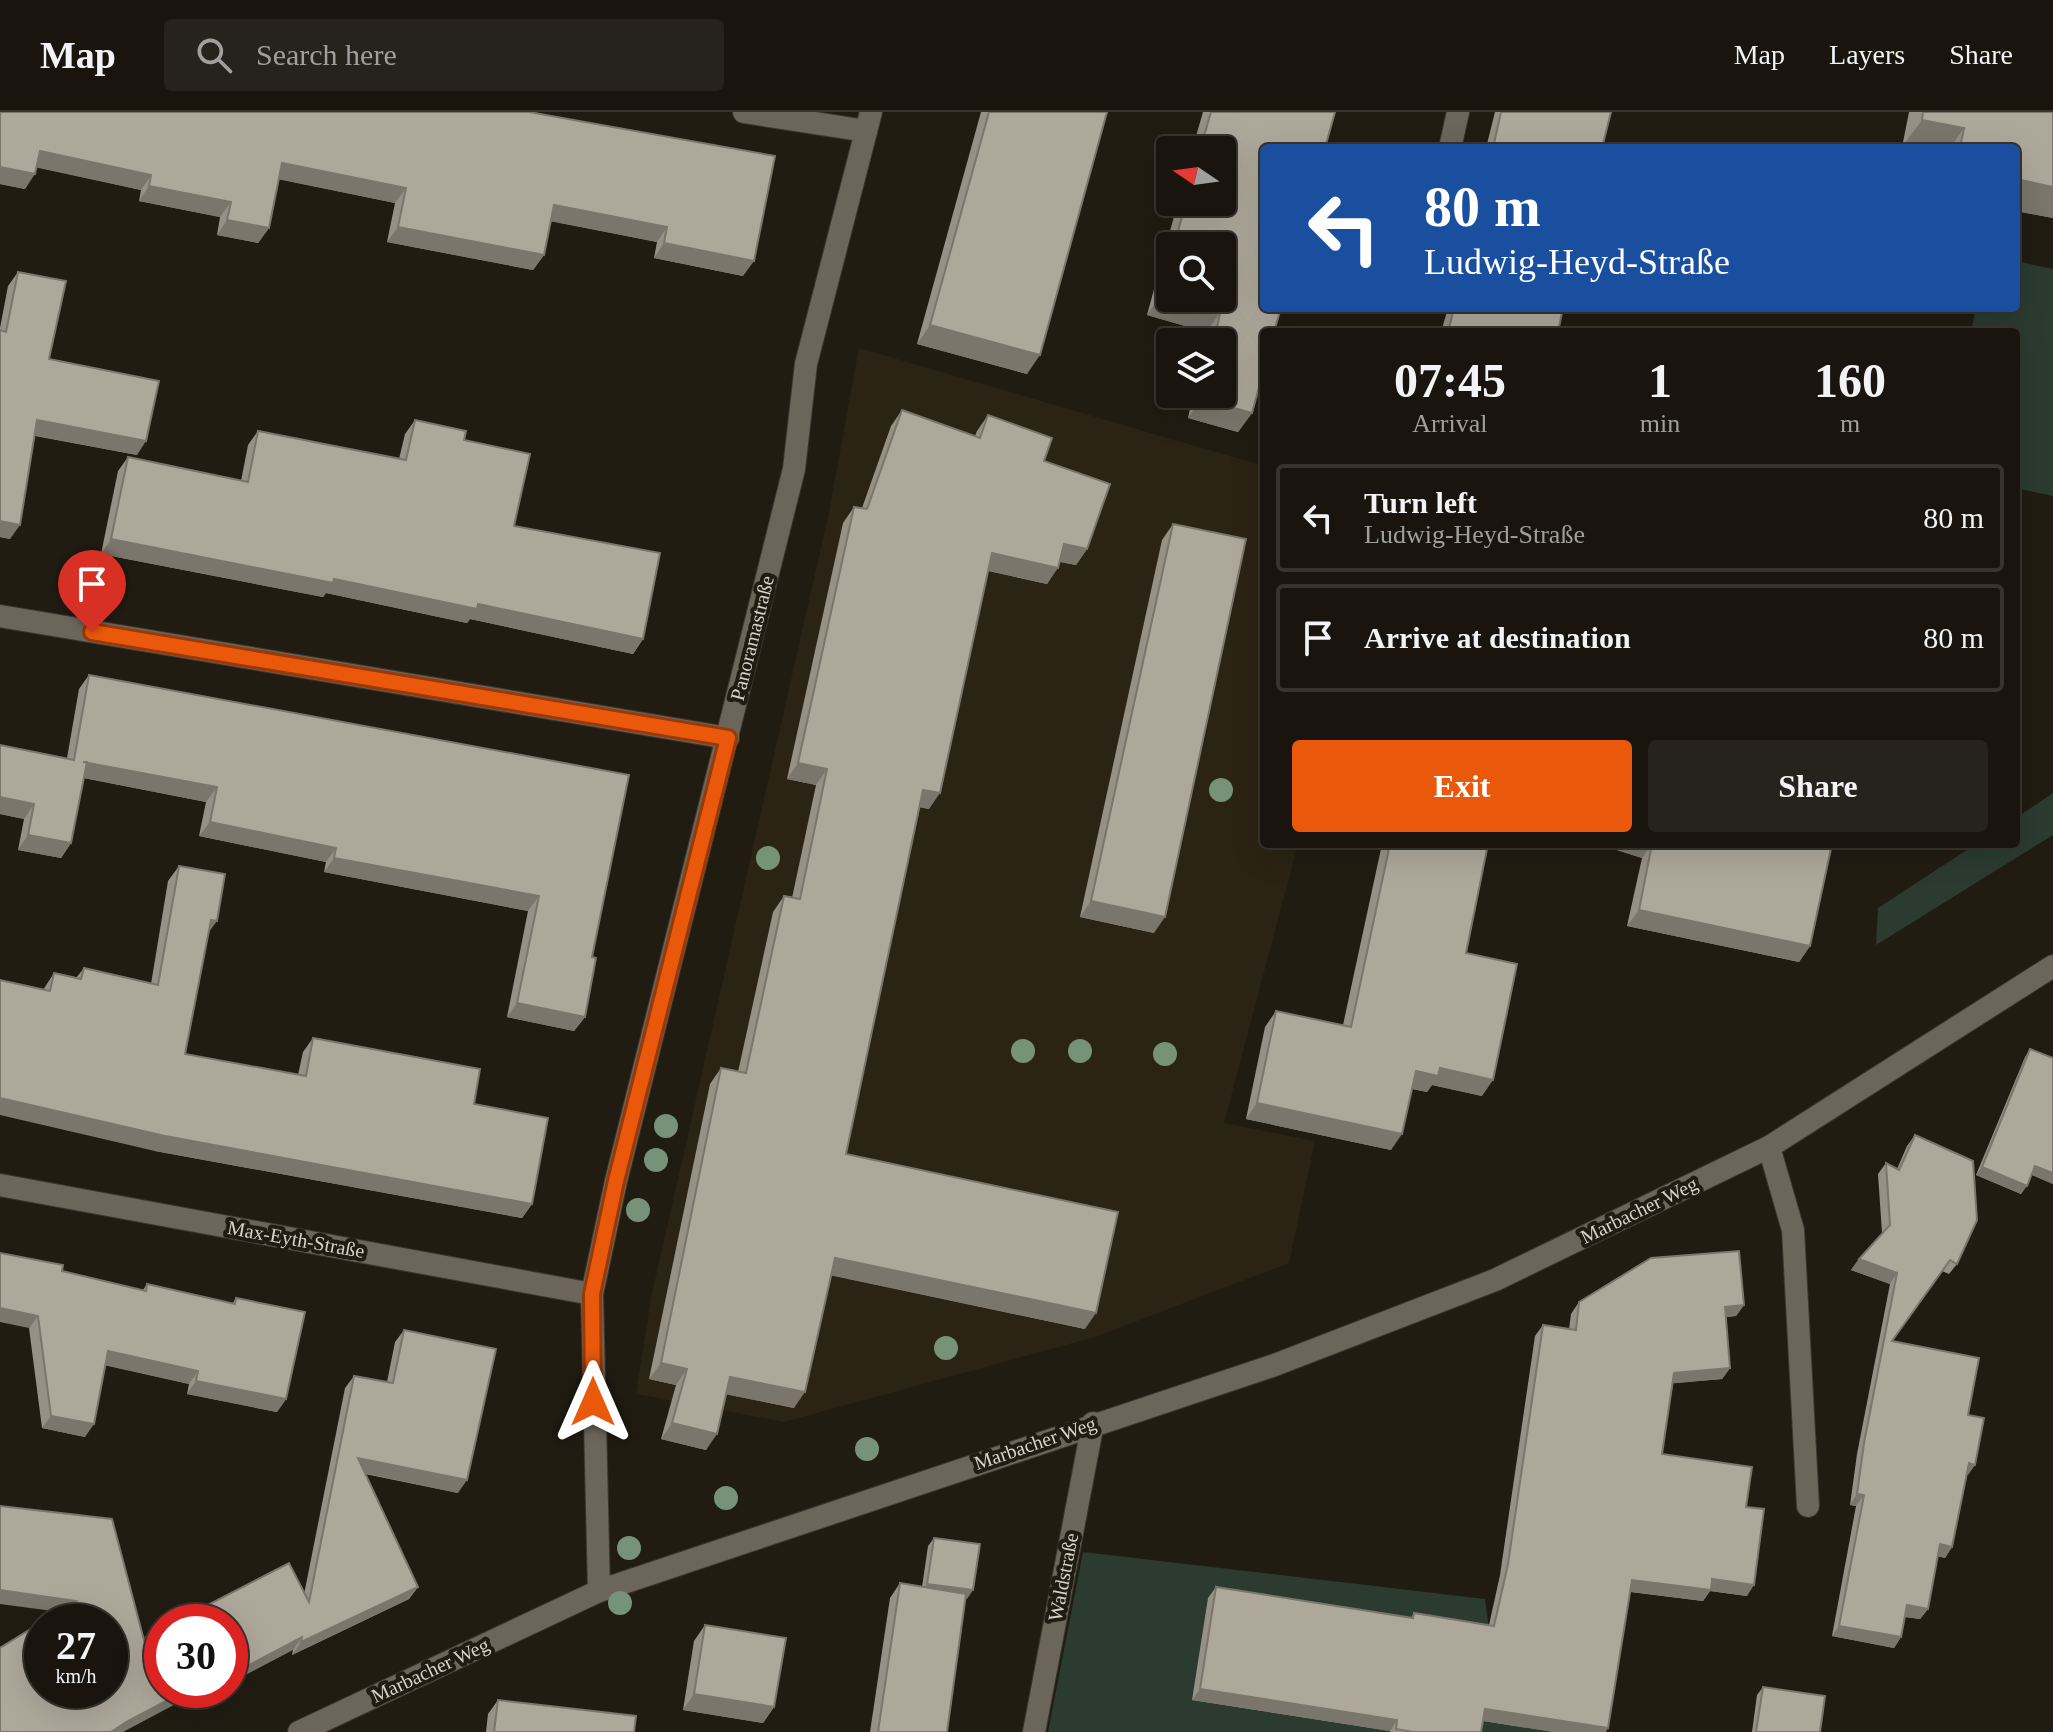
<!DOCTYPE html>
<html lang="en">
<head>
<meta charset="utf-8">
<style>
  body { margin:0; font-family:"Times New Roman",serif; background:#26221c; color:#f1f3f6; height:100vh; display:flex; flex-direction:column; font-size:30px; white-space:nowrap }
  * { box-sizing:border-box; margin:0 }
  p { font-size:26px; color:#9f9f9e }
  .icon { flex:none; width:44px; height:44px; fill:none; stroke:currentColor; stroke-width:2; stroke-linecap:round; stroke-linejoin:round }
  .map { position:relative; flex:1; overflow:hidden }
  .sheet { position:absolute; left:1260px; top:216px; width:760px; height:520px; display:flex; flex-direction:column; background:#19150e; border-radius:8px; box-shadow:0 8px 32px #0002,0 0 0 2px #37342e }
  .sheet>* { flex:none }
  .guide { position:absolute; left:1260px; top:32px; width:760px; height:168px; border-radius:8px; box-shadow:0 8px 32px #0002,0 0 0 2px #37342e; background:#1a4fa0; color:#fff; overflow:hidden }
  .needle { width:52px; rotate:283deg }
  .buttons { position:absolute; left:1156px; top:24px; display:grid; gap:16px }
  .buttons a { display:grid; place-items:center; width:80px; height:80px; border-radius:8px; background:#19150e; box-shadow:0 8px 32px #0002,0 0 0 2px #37342e; font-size:40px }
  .speed { position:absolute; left:24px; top:1492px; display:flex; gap:16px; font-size:40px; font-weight:700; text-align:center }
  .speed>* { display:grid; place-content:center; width:104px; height:104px; border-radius:50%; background:#19150e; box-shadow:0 8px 32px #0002,0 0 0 2px #37342e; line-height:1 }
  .speed small { font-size:20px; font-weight:400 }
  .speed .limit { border:12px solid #d22; background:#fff; color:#111 }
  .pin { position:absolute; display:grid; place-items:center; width:68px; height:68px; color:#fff; margin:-82px -34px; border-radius:50% 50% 50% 0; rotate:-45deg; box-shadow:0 0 8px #0007 }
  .pin .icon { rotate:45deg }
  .me { position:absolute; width:88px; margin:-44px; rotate:0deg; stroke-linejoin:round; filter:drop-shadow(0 0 6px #0008) }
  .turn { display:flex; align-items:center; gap:28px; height:168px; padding:0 32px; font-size:36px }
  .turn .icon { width:104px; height:104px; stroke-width:2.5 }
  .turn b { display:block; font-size:56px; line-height:68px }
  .eta { display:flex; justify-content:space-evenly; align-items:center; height:136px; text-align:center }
  .eta b { font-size:48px; font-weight:800; line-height:56px }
  .primary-button { display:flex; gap:16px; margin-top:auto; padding:16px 32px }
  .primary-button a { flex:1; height:92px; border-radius:8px; background:#ea580c; color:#fff; font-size:32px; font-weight:800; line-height:92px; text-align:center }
  .primary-button a+a { background:#26221c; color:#f1f3f6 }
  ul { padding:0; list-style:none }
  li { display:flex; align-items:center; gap:24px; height:108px; margin:0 16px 12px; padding:0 16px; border:4px solid #37342e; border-radius:8px }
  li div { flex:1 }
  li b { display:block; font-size:30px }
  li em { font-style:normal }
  header { display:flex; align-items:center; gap:48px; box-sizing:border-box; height:112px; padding:0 40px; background:#19150e; border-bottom:2px solid #37342e }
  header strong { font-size:38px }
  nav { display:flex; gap:44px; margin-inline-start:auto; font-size:28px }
  .search { width:560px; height:72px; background:#26221c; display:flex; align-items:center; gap:20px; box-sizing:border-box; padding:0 28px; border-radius:8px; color:#9f9f9e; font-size:30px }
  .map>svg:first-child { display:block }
  .built { fill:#2b2313 }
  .green { fill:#2b3b30 }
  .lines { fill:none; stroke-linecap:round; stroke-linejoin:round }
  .minor-casing { stroke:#3b3831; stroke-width:24 }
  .minor { stroke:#6c665a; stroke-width:22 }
  .tree { fill:#769278 }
  .wall { fill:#969085; fill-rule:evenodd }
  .shaded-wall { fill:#7a766c }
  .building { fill:#aea89b; stroke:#7a766c; stroke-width:2 }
  .route-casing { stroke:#983908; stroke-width:20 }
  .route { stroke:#ea580c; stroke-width:14 }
  .labels { text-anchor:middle; stroke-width:8; stroke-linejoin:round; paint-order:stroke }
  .street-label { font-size:20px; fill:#d5d2cb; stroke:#211c12 }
</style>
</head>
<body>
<header>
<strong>Map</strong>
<div class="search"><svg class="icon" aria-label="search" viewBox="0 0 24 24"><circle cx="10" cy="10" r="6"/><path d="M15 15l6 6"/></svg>Search here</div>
<nav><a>Map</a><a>Layers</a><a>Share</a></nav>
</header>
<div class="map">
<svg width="2053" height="1620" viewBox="0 0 2053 1620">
  <rect width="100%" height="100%" fill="#211c12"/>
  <path class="built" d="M859,236L1264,354V732H1298L1224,1011L1315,1029L1289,1151L1095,1225L784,1310L636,1282L651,1186L829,400Z"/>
  <g class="green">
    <path d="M2016,149L2053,157V384L2016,376V220H1971L1976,196H2016Z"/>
    <path d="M2053,681V723L1876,833L1878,796L1976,732H2016V706Z"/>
    <path d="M1083,1440L1485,1487L1490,1525L1571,1620H1048Z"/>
  </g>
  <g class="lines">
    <defs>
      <g id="minor">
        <path d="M744,0L866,19"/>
        <path d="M1450,36L1458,0"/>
        <path d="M0,504L728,626"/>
        <path d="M1769,1035L1793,1118L1808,1394"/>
        <path d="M0,1073L592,1182"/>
        <path d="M599,1479L592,1182L616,1069L794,357L806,252L871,0"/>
        <path d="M299,1620L599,1479L1272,1254L1495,1168L1769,1035L2053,854"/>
        <path d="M1034,1620L1093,1311"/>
      </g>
    </defs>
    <use href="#minor" class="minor-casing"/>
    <use href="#minor" class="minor"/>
  </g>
  <g class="tree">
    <circle cx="1221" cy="678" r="12"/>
    <circle cx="768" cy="746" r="12"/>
    <circle cx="1023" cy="939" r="12"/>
    <circle cx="1080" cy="939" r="12"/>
    <circle cx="1165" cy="942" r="12"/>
    <circle cx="666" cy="1014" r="12"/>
    <circle cx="656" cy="1048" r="12"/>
    <circle cx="638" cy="1098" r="12"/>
    <circle cx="946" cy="1236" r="12"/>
    <circle cx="867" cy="1337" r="12"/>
    <circle cx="726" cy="1386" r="12"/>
    <circle cx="629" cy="1436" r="12"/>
    <circle cx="620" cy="1491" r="12"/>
  </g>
  <g class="wall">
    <path d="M0,0H529L743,164L654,146L657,130L551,109L544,143L533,158L387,130L395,91L279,67L269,116L258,131L217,123L220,105L139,89L141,78L37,55L25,77L0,72Z"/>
    <path d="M981,0H1107L1027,262L917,232Z"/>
    <path d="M1203,0H1335L1252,301L1238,320L1188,306L1193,282H1222V230H1204L1206,220L1147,203L1178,90H1222V38H1192ZM1170,134H1222L1170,186Z"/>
    <path d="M1495,0H1611L1602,36H1486Z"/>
    <path d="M1909,0H2053V106L2016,99V36L1902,35Z"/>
    <path d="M18,160L49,247L137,343L35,324L10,427L0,425V216L8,174Z"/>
    <path d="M1448,196H1563L1558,220H1441Z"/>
    <path d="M902,298L975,324L977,319L988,303L1044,349L1087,437L1076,453L1060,450L1047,472L988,459L929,697L920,695L846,1042L1085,1217L831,1163L794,1296L726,1282L706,1338L661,1327L676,1273L649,1267L710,972L721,956L738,960L773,800L784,784L792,786L816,673L787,667L843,411L854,395L862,396L891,314Z"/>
    <path d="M415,308L464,328L514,414L643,527L633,542L470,507L467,511L326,481L323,485L101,442L118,359L128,345L241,369L248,333L258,319L399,347L405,322Z"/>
    <path d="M1173,412L1154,821L1080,805L1162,428Z"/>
    <path d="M89,563L629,663L592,845L585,905L574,919L507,905L528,799L324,760L326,750L199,724L206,690L84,666L71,731L61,746L18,738L24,707L0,702L67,646L79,577Z"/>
    <path d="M1382,732H1488L1466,841L1482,984L1432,973L1427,980L1412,977L1391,1038L1246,1007L1265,915L1276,899L1343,913Z"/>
    <path d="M1598,732H1832L1810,834L1799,850L1627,814L1642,746Z"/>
    <path d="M179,754L209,821L185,942L298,963L303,940L313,926L474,992L532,1092L522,1106L155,1039L43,878L54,861L76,866L84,856L151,872L168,769Z"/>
    <path d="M2030,937L2053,946V1072L2032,1063L2021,1082L1976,1063L2025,945Z"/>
    <path d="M1915,1023L1957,1152L1949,1162L1942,1159L1892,1229L1968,1303L1975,1353L1967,1363L1952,1435L1945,1446L1938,1444L1928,1497L1920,1507L1905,1505L1901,1525L1894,1536L1832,1524L1856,1394L1850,1393L1857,1342L1890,1172L1851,1158L1859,1147L1882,1121L1878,1062L1886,1051L1897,1057L1907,1034Z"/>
    <path d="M62,1159L143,1178L147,1172L232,1192L236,1186L286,1287L277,1300L187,1282L189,1272L105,1253L85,1325L42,1316L29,1216Z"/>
    <path d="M1579,1190L1744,1193L1736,1204L1726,1205L1730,1256L1722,1267L1673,1271L1662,1342L1746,1395L1747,1484L1710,1479L1703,1489L1630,1480L1606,1620H1554L1483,1609L1481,1620H1390V1619L1192,1588L1208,1486L1216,1475L1411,1506L1414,1501L1489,1513L1500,1463L1535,1224L1543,1213L1569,1217L1571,1202Z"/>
    <path d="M404,1218L458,1381L365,1362L418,1475L409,1487L292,1543L345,1276L354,1264L387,1270L395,1230Z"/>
    <path d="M934,1426L967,1487L966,1486L947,1620H870L890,1486L900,1471L922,1475L928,1434Z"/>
    <path d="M705,1513L774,1595L763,1611L683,1598L694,1529Z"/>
    <path d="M1763,1575L1820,1620H1752L1757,1583Z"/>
    <path d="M498,1588L634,1620H486L488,1602Z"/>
  </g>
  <g class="shaded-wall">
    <path d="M1922,8L1964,16L1950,36L1902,35Z"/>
    <path d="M40,39L151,63L141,78L29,54Z"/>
    <path d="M282,51L406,76L395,91L272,66Z"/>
    <path d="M0,55L35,62L25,77L0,72Z"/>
    <path d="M2016,67L2053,75V106L2016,99Z"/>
    <path d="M149,74L231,90L220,105L139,89Z"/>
    <path d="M554,93L667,115L657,130L544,108Z"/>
    <path d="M227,108L269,116L258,131L217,123Z"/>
    <path d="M398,115L544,143L533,158L387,130Z"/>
    <path d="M664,131L754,149L743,164L654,146Z"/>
    <path d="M1160,184L1220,201L1206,220L1147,203Z"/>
    <path d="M930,213L1040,243L1027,262L917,232Z"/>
    <path d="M1201,287L1252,301L1238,320L1188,306Z"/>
    <path d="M37,308L146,329L137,343L27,322Z"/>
    <path d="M0,409L20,413L10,427L0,425Z"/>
    <path d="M111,427L478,492L643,527L633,542L470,507L467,511L326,481L323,485L101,442Z"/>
    <path d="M1064,432L1087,437L1076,453L1052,448Z"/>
    <path d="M992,441L1058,456L1047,472L981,457Z"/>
    <path d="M83,650L217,675L206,690L73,664Z"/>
    <path d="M798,651L827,657L816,673L787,667Z"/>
    <path d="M923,678L940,681L929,697L912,694Z"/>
    <path d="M0,685L34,692L24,707L0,702Z"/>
    <path d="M210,710L336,736L326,750L199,724Z"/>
    <path d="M28,723L71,731L61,746L18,738Z"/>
    <path d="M1598,732H1652L1642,746Z"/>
    <path d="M334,746L539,784L528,799L324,760Z"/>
    <path d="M1091,789L1165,805L1154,821L1080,805Z"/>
    <path d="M1639,798L1810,834L1799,850L1627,814Z"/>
    <path d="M211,808L217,809L206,824Z"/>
    <path d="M517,891L585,905L574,919L507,905Z"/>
    <path d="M1440,956L1493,968L1482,984L1432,973L1427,980L1405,975L1416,959Z"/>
    <path d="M0,986L532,1092L522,1106L155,1039L0,1003Z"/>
    <path d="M1257,991L1402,1022L1391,1038L1246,1007Z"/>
    <path d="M2035,1054L2053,1061V1072L2030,1062Z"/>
    <path d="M1982,1055L2027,1074L2021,1082L1976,1063Z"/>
    <path d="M835,1146L1096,1201L1085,1217L824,1162Z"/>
    <path d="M1859,1147L1897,1161L1890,1172L1851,1158Z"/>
    <path d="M1744,1193L1736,1204L1718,1206L1725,1195Z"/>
    <path d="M0,1196L38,1204L29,1216L0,1210Z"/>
    <path d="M108,1239L198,1259L189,1272L99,1252Z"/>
    <path d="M661,1251L687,1257L676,1273L649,1267Z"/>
    <path d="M1730,1256L1722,1267L1667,1272L1674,1261Z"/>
    <path d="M730,1265L805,1280L794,1296L719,1281Z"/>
    <path d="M196,1269L286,1287L277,1300L187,1282Z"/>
    <path d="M51,1304L94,1312L85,1325L42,1316Z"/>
    <path d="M672,1311L717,1322L706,1338L661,1327Z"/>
    <path d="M358,1346L467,1368L458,1381L349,1358Z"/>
    <path d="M1969,1351L1975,1353L1968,1363L1962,1362Z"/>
    <path d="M1857,1382L1864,1383L1856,1394L1850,1393Z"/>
    <path d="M1940,1432L1952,1435L1945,1446L1932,1443Z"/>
    <path d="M1712,1467L1754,1473L1747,1484L1710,1479L1703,1489L1624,1479L1632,1468Z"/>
    <path d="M927,1472L973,1478L967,1487L922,1480Z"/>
    <path d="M418,1475L409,1487L292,1543L301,1530Z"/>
    <path d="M0,1478L76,1489L68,1501L0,1492Z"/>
    <path d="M1907,1493L1928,1497L1920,1507L1899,1504Z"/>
    <path d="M1839,1514L1901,1525L1894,1536L1832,1524Z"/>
    <path d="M302,1525L293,1538L230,1571V1563Z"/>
    <path d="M1200,1577L1397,1608L1390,1619L1192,1588Z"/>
    <path d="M187,1578H202L123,1620H111L126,1610Z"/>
    <path d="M694,1582L774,1595L763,1611L683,1598Z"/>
    <path d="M1485,1597L1608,1616L1606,1620H1554L1477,1608Z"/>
  </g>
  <g class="building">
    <path d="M0,0H529L775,44L754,149L664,131L667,115L554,93L544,143L398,115L406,76L282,51L269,116L227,108L231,90L149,74L151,63L40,39L35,62L0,55Z"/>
    <path d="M989,0H1107L1040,243L930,213Z"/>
    <path d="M1211,0H1335L1325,36H1264V196H1281L1274,220H1264V257L1252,301L1201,287L1202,282H1222V230H1214L1220,201L1160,184L1170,148V186H1222V134H1174L1186,90H1222V38H1200Z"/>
    <path d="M1501,0H1611L1602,36H1493Z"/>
    <path d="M1923,0H2053V75L2016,67V36H1960L1964,16L1922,8Z"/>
    <path d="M18,160L66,169L49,247L159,269L146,329L37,308L20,413L0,409V218L6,220Z"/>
    <path d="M1454,196H1563L1558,220H1448Z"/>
    <path d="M902,298L980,326L988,303L1052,326L1044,349L1110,372L1087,437L1064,432L1058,456L992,441L940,681L923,678L846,1042L1118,1100L1096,1201L835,1146L805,1280L730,1265L717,1322L672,1311L687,1257L661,1251L721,956L746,961L784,784L800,787L827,657L798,651L854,395L867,397Z"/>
    <path d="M415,308L466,319L464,328L530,342L514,414L660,441L643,527L478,492L477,497L334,467L333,471L111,427L128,345L248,370L258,319L406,348Z"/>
    <path d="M1173,412L1246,427L1165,805L1091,789Z"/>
    <path d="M89,563L629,663L592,845L596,846L585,905L517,891L539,784L334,746L336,736L210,710L217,675L83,650H87L71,731L28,723L34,692L0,685V633L74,648Z"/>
    <path d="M1390,732H1488L1466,841L1517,852L1493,968L1440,956L1438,964L1416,959L1402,1022L1257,991L1276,899L1351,915Z"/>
    <path d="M1652,732H1832L1810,834L1639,798Z"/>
    <path d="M179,754L225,762L217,809L211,808L185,942L306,964L313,926L480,957L474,992L548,1006L532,1092L165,1024L0,986V868L50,879L54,861L81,867L84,856L158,873Z"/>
    <path d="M2030,937L2053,946V1061L2035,1054L2027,1074L1982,1055Z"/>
    <path d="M1915,1023L1973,1049L1977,1108L1957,1152L1950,1148L1892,1229L1979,1246L1968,1303L1984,1306L1975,1353L1969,1351L1952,1435L1940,1432L1928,1497L1907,1493L1901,1525L1839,1514L1864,1383L1857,1382L1864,1331L1897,1161L1859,1147L1890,1113L1886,1051L1899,1058Z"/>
    <path d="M1739,1139L1744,1193L1725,1195L1730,1256L1674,1261L1662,1342L1752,1355L1746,1395L1764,1397L1754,1473L1712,1467L1711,1478L1632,1468L1608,1616L1485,1597L1481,1620H1413L1396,1617L1397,1608L1200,1577L1216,1475L1413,1506L1414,1501L1494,1514L1508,1452L1543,1213L1576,1218L1579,1190L1651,1146Z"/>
    <path d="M0,1141L63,1153L62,1159L146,1179L147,1172L235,1192L236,1186L305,1200L286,1287L196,1269L198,1259L108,1239L94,1312L51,1304L38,1204L0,1196Z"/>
    <path d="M404,1218L496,1237L467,1368L358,1346L418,1475L301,1530L302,1525L230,1563V1510H175L289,1451L309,1490L354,1264L393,1271Z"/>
    <path d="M0,1394L112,1407L145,1532L146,1525L162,1517V1578H187L126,1610L111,1620H0V1536L42,1510V1578H110V1510H42L76,1489L0,1478Z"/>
    <path d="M934,1426L980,1432L973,1478L927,1472Z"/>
    <path d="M900,1471L966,1482L947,1620H878Z"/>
    <path d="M705,1513L786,1526L774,1595L694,1582Z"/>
    <path d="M1763,1575L1825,1584L1820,1620H1756Z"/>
    <path d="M498,1588L636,1604L634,1620H494Z"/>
  </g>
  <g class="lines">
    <defs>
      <path id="route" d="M92,520L728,626L616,1069L592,1182L593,1290"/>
    </defs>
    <use href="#route" class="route-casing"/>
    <use href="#route" class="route"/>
  </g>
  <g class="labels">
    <g class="street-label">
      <text transform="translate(752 526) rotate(-76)" y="7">Panoramastraße</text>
      <text transform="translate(1639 1098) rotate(-26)" y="7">Marbacher Weg</text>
      <text transform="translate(296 1127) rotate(10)" y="7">Max-Eyth-Straße</text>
      <text transform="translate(1035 1331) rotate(-19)" y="7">Marbacher Weg</text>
      <text transform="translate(1063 1465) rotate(-79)" y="7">Waldstraße</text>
      <text transform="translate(430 1558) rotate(-25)" y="7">Marbacher Weg</text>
    </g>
  </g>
</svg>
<div class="buttons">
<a><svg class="needle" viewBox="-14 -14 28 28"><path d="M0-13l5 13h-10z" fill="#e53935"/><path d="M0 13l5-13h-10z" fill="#9f9f9e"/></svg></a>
<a><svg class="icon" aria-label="search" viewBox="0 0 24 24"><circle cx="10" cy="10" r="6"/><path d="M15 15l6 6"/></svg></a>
<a><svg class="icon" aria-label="layers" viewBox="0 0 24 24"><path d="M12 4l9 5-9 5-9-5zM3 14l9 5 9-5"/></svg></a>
</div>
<div class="speed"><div>27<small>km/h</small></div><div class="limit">30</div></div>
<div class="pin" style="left:92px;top:520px;background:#d93025"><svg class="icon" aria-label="arrive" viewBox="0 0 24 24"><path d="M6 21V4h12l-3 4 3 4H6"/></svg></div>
<svg class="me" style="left:593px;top:1290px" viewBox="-20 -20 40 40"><path d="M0-17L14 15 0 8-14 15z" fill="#ea580c" stroke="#fff" stroke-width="4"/></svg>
<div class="guide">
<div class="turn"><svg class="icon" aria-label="left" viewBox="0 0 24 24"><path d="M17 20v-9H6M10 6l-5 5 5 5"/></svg><div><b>80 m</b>Ludwig-Heyd-Straße</div></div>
</div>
<section class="sheet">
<div class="eta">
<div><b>07:45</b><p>Arrival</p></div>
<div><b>1</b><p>min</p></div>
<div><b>160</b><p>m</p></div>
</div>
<ul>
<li><svg class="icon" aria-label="left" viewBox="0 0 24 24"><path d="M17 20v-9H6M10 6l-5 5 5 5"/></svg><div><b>Turn left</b><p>Ludwig-Heyd-Straße</p></div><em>80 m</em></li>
<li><svg class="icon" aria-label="arrive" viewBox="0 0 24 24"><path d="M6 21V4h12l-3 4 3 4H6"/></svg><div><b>Arrive at destination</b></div><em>80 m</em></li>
</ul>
<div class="primary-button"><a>Exit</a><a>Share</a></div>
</section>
</div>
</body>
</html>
